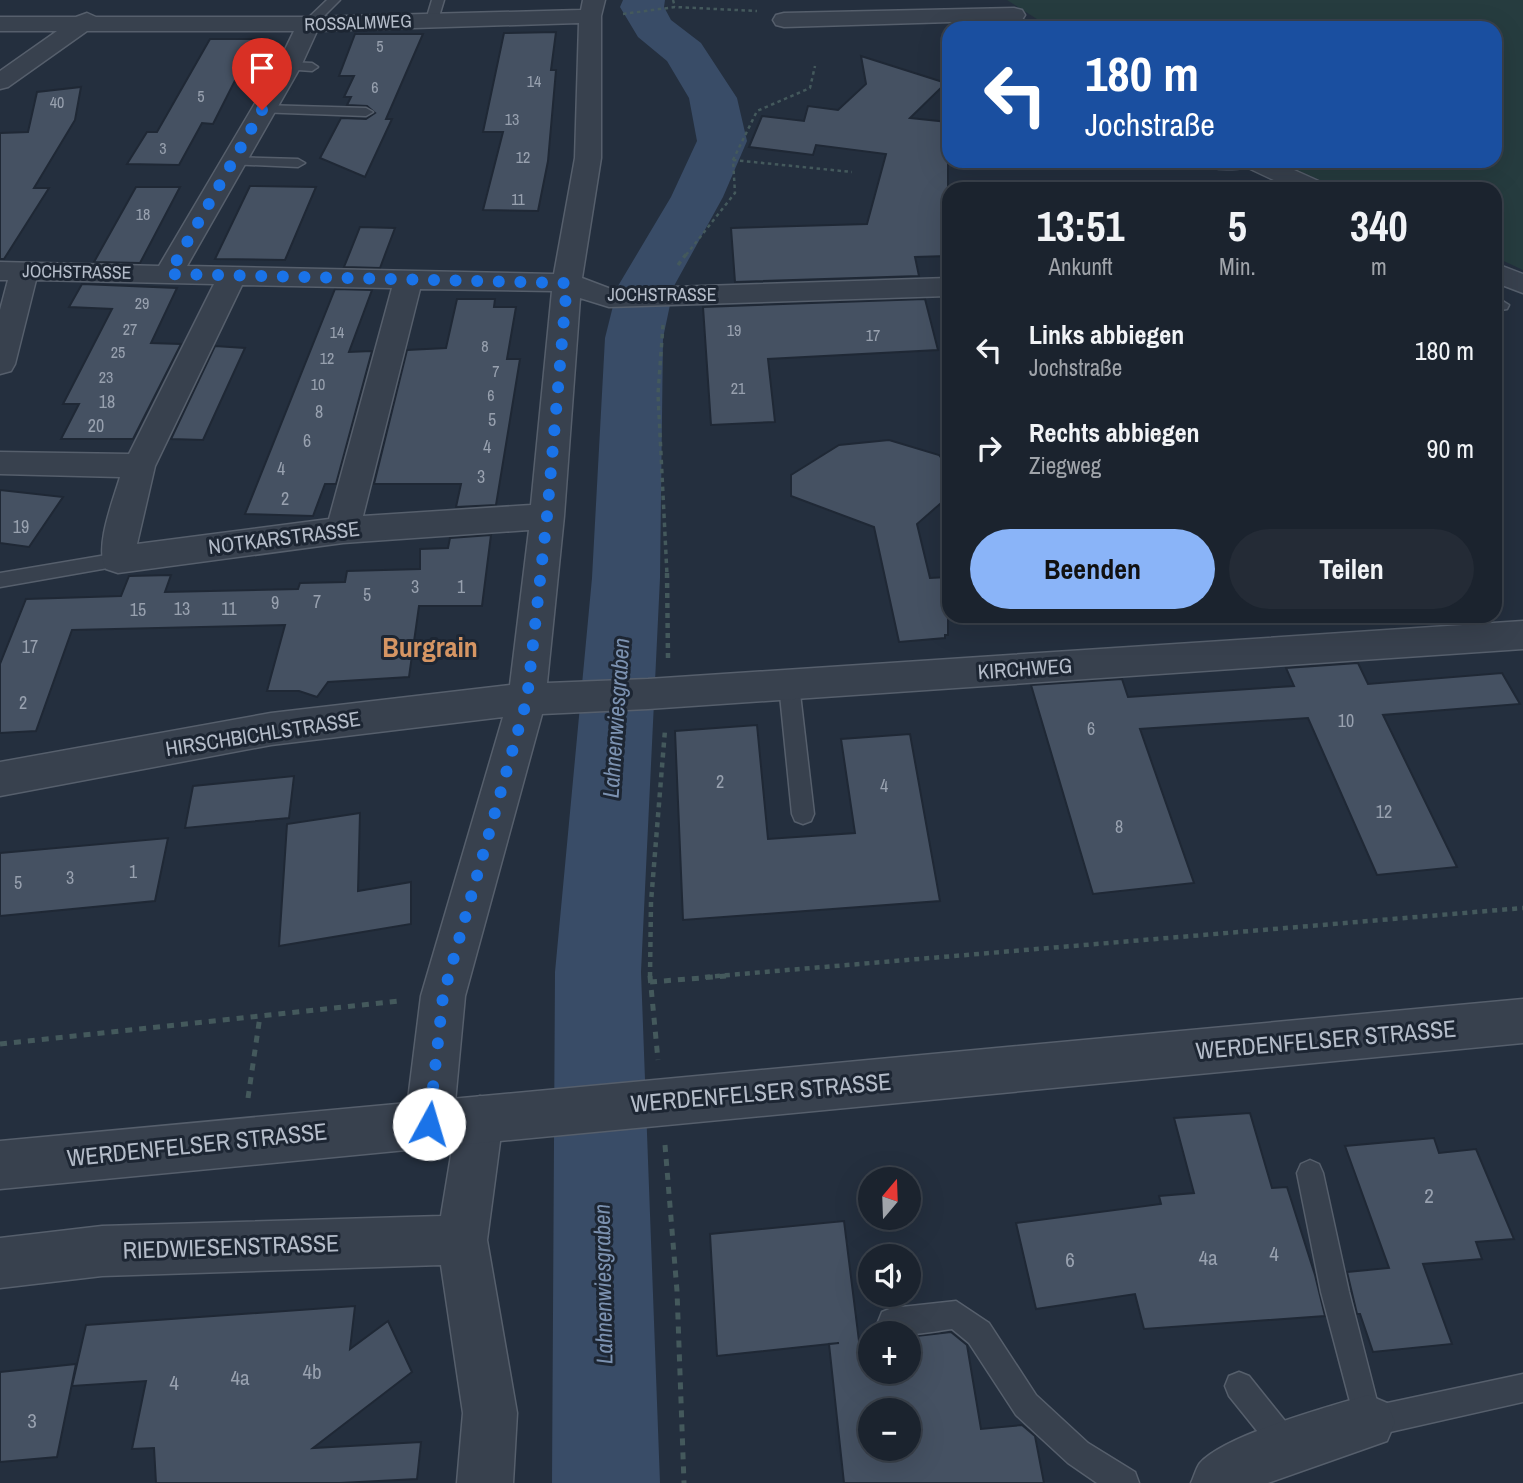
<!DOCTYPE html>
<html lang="de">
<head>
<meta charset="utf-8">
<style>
  body { margin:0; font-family:"Archivo Narrow",sans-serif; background:#242b36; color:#f1f3f6; height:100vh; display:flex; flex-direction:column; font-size:26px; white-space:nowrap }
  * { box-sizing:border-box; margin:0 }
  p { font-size:23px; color:#a0a4aa }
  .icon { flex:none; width:38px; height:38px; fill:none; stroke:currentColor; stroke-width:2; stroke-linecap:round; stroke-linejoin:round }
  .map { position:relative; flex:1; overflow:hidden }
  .drawer { position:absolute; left:942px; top:182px; width:560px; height:441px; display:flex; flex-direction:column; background:#1b232e; border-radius:21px; box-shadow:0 7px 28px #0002,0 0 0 2px #39404a }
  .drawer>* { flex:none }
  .top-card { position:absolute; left:942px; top:21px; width:560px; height:147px; border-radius:21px; box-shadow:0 7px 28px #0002,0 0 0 2px #39404a; background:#1a4fa0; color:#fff; overflow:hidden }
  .needle { width:46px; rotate:19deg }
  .controls { position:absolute; left:858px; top:1167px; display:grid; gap:14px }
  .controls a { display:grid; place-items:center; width:63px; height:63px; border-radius:50%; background:#1b232e; box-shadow:0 7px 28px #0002,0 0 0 2px #39404a; font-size:35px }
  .pin { position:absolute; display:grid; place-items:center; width:60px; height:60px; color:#fff; margin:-72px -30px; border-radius:50% 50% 50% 0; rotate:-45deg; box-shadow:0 0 7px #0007 }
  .pin .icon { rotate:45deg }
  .me { position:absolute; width:77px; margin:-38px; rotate:6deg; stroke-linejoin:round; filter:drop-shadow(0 0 5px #0008) }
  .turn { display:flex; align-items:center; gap:24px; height:147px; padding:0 28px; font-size:32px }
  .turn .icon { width:91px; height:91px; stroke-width:2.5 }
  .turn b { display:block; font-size:49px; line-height:60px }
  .eta { display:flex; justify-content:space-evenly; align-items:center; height:119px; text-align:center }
  .eta b { font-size:42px; font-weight:700; line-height:49px }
  .action { display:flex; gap:14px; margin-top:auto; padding:14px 28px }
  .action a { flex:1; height:80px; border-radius:42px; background:#8ab4f8; color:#111; font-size:28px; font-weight:700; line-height:80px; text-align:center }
  .action a+a { background:#242b36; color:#f1f3f6 }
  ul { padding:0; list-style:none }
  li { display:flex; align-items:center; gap:21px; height:98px; padding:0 28px }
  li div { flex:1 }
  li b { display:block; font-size:26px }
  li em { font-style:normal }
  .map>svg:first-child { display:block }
  .green { fill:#263c3f }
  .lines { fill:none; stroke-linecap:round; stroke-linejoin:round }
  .river { fill:#394c67; fill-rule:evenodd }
  .building { fill:#455162; stroke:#1f2835; stroke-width:2; fill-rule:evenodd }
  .service-casing { stroke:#565f6c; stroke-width:3 }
  .minor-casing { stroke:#565f6c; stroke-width:3 }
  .tertiary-casing { stroke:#565f6c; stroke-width:3 }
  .path-far3 { stroke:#44595c; stroke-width:2.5; stroke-dasharray:3.5 3.5; stroke-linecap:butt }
  .path-far2 { stroke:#44595c; stroke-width:3.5; stroke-dasharray:4.5 4.5; stroke-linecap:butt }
  .path-far1 { stroke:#44595c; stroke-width:4.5; stroke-dasharray:5 5; stroke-linecap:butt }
  .path { stroke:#44595c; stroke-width:5; stroke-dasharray:7 7; stroke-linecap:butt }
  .service { fill:#38414e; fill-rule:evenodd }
  .minor { fill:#38414e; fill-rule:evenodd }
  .tertiary { fill:#38414e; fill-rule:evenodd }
  .route { stroke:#1a73e8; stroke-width:12; stroke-dasharray:0 21.6 }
  .labels { text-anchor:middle; stroke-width:6; stroke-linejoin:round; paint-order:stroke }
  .far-number-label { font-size:16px; fill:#98a1af }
  .far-street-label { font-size:18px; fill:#b4bcc9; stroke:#1d2633 }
  .number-label { font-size:18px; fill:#98a1af }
  .street-label { font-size:21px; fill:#b4bcc9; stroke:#1d2633 }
  .near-number-label { font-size:21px; fill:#98a1af }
  .water-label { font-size:23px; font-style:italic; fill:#7c92b1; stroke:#1d2633 }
  .near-street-label { font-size:24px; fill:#b4bcc9; stroke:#1d2633 }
  .district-label { font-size:28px; font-weight:bold; fill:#d59563; stroke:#1d2633 }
</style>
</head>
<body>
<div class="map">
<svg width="1523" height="1483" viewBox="0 0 1523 1483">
  <rect width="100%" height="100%" fill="#242f3e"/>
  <path class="green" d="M1007,0H1523V270L1495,257L1494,189H1340L1277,161H1494V28H1051Z"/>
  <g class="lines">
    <path class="river" d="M623,0H665L664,7L671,20L701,43L737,98L747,141L723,197L674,286L663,338L660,578L641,972L660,1483H552L555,972L592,578L605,338L618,286L671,197L697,141L689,98L667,61L638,37L620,7Z"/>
  </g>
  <g class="building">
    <path d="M556,32L551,70H556L548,161L538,211L483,210L503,132H483L504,33Z"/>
    <path d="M355,34H423L386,119H392L365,177L320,158L341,118L366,119L375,113L367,106L347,105L351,97H344L354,76H339Z"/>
    <path d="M210,39H256L213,124L202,123L179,165L127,164L147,132H157Z"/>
    <path d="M861,56L946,83L910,118L948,122V256L915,257L919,276L735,282L731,228L867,224L886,154L816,145L813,155L749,147L762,116L804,121L808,106L838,110L866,84Z"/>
    <path d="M81,87L75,120L34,188H49L4,259H0V133L28,132L37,92Z"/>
    <path d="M250,186L316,187L285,260L215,259Z"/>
    <path d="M136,187H180L140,263L94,262Z"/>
    <path d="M360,227L395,228L380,268L344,267Z"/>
    <path d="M82,284L177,288L151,343L181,344L133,439H61L79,404H63L112,309L69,307Z"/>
    <path d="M335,289L372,290L349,352L372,351L336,484H325L313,516L245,514Z"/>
    <path d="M457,299H495L494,307H516L507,359H520L496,505L456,507L461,484H374L407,350L446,348Z"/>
    <path d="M925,299L938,350L768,359L775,422L711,425L703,307Z"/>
    <path d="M215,346L245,348L203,440L171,439Z"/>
    <path d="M889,440L939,455L948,467V497L917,524L930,578L948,577V635H945V638L899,642L874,527L791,496V475L839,445Z"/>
    <path d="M0,490L63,497L29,547L0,543Z"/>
    <path d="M491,535L482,606H419L409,677L328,682L317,697L299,691H267L285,625L72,630L36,731L0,733V664L26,599L121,596L129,576L171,575L165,592L298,589L300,583L345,582L347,571L420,569V549L448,548L450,538Z"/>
    <path d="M1358,663L1368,684L1502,673L1520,704L1383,715L1457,867L1377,875L1308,718L1140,729L1194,883L1093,894L1031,685L1122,679L1128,697L1294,686L1286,668Z"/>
    <path d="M757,725L768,839L855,833L841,739L910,734L940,901L683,920L675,731Z"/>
    <path d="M294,776L289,818L185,828L193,786Z"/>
    <path d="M360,813L358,891L411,882V924L279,946L287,824Z"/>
    <path d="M168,838L155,901L0,916V853Z"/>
    <path d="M1250,1113L1272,1188L1287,1187L1315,1275L1325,1316L1144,1329L1135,1294L1036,1309L1016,1223L1161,1204L1159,1196L1194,1193L1174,1118Z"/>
    <path d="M1434,1138L1439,1153L1476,1149L1514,1239L1476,1242L1482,1259L1423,1264L1452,1344L1373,1352L1360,1314H1357L1347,1272L1389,1268L1345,1146Z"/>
    <path d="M844,1221L859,1341L870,1340V1372H908V1337L951,1332L967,1345L981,1429L1022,1425L1035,1436L1044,1483H844L829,1344L839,1343L717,1356L710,1234ZM870,1410H908V1449H870Z"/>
    <path d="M355,1306L350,1349L388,1321L412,1372L313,1448L421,1442L417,1479L340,1483H156L154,1448L132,1449L146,1381L72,1386L86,1325Z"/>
    <path d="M76,1364L57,1457L0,1462V1372Z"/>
  </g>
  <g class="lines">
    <defs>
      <g id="service">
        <path d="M327,0H340L313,27H305V21Z"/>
        <path d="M432,0H444L438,20L432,24L426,20Z"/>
        <path d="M289,62L312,63L318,67L312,71L284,69L283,66Z"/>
        <path d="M262,105L366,108L373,112L366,116L257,112V106Z"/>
        <path d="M233,157L298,159L305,163L298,167L228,164V158Z"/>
        <path d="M1205,161H1260L1261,162C1251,170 1213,172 1203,164Z"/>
        <path d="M1501,300L1509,305L1507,309L1494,311V301Z"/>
        <path d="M118,553L125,555L127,560L125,565L0,587V573Z"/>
        <path d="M789,677L796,679L799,685L814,814L811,821L803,824L795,821L792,814L779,685L782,679Z"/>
        <path d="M1310,1160L1319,1164L1323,1173L1349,1292L1378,1405L1523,1374V1402L1368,1437L1358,1432L1321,1292L1297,1173L1301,1164Z"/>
        <path d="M956,1301L989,1323L1036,1395L1088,1443L1135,1472L1139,1483H1097L1068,1463L1016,1415L969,1343L952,1329C929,1332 904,1338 882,1332L878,1322L882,1312L892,1308Z"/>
        <path d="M1239,1372L1249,1376L1298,1437L1303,1447L1298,1457L1288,1462L1278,1457L1229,1396L1225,1386L1229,1376Z"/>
      </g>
      <g id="minor">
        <path d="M583,0H605L601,16V158L582,278L611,289L948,278V296L609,307L580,298L564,516L547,683L648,679L1523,621V649L648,709L542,714L465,996L453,1124L446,1141L429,1148L412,1141L405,1124L421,996L503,717L271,745L0,796V762L271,713L510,685L529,530L343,543L118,573L106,569C94,548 113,501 120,477L0,474V452L129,454L214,284L36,280L15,364L11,371L0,374V310L8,280H0V262L159,266L277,66L294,31H87L8,87L0,89V71L57,31H0V17H76L87,13L96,17H309L581,10ZM579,23L575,158L554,274L187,266L301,66L317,31ZM242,285L392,288L329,519L137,544L155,466ZM420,289L552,291L531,505L363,516Z"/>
        <path d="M1014,8L1022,10L1025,15L1022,20L784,27L776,25L773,20L776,15L784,13Z"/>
        <path d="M1240,161H1274L1323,183L1327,189H1293L1244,166Z"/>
        <path d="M1494,263L1523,274V293L1494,282Z"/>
        <path d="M480,1096L497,1102L503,1119L487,1240L517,1413L513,1483H457L463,1413L441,1265L102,1276L0,1288V1238L102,1226L441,1216L457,1119L463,1102Z"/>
        <path d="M1368,1395L1387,1403L1395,1422L1387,1441L1268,1483H1191C1194,1477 1196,1468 1200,1463C1225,1435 1330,1406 1368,1395Z"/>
      </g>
      <path id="tertiary" d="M1523,999V1043L0,1189V1141Z"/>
    </defs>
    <use href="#service" class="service-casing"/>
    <use href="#minor" class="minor-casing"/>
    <use href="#tertiary" class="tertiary-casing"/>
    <g class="path-far3">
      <path d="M673,0L675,7"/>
      <path d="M623,14L675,7L757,11"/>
      <path d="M733,160L852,172"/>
      <path d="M686,255L735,193L733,160L757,111L810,88L815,66"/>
    </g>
    <g class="path-far2">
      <path d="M678,265L687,253"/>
      <path d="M663,325L658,394L667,575"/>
    </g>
    <g class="path-far1">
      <path d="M667,573L668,658"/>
      <path d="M650,977L651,902L665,730"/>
      <path d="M705,977L1523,908"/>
    </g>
    <g class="path">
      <path d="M650,976L658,1060"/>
      <path d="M650,982L726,976"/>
      <path d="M0,1044L399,1001"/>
      <path d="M248,1098L260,1016"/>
      <path d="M665,1145L677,1291L684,1483"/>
    </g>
    <use href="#service" class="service"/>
    <use href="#minor" class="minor"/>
    <use href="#tertiary" class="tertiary"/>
  </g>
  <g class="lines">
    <path class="route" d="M262,110L169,274L567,283L547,516L527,699L443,996L429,1124"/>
  </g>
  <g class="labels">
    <g class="far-number-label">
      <text x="380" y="52">5</text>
      <text x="534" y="87">14</text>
      <text x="375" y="93">6</text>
      <text x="201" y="102">5</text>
      <text x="57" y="108">40</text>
      <text x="512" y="125">13</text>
      <text x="163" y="154">3</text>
      <text x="523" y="163">12</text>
      <text x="518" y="205">11</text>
      <text x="143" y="220">18</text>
      <text x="142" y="309">29</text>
      <text x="130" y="335">27</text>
      <text x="734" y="336">19</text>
      <text x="337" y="338">14</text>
      <text x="873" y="341">17</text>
      <text x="485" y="352">8</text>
      <text x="118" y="358">25</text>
      <text x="327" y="364">12</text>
      <text x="496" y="377">7</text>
      <text x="106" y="383">23</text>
      <text x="318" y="390">10</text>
      <text x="738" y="394">21</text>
      <text x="491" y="401">6</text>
    </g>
    <g class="far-street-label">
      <text transform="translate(358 23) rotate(-2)" y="6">ROSSALMWEG</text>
      <text transform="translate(77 272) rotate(1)" y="6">JOCHSTRASSE</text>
      <text x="662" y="301">JOCHSTRASSE</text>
    </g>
    <g class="number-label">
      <text x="107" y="408">18</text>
      <text x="319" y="418">8</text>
      <text x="492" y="426">5</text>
      <text x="96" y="432">20</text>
      <text x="307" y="447">6</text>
      <text x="487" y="453">4</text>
      <text x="281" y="475">4</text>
      <text x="481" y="483">3</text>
      <text x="285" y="505">2</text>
      <text x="21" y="533">19</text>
      <text x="415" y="593">3</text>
      <text x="461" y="593">1</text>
      <text x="367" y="601">5</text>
      <text x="317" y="608">7</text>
      <text x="275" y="609">9</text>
      <text x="182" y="615">13</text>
      <text x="229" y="615">11</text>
      <text x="138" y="616">15</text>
      <text x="30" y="653">17</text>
      <text x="23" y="709">2</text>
      <text x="1346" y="727">10</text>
      <text x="1091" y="735">6</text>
      <text x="720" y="788">2</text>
      <text x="884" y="792">4</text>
      <text x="1384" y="818">12</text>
      <text x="1119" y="833">8</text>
      <text x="133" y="878">1</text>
      <text x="70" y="884">3</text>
      <text x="18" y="889">5</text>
    </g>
    <g class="street-label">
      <text transform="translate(284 538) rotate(-7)" y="7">NOTKARSTRASSE</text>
      <text transform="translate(1025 669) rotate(-4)" y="7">KIRCHWEG</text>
      <text transform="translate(263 734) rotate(-9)" y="7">HIRSCHBICHLSTRASSE</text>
    </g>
    <g class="near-number-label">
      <text x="1429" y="1203">2</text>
      <text x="1274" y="1261">4</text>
      <text x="1208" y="1265">4a</text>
      <text x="1070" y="1267">6</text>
      <text x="312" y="1379">4b</text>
      <text x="240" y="1385">4a</text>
      <text x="174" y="1390">4</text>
      <text x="32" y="1428">3</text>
    </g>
    <g class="water-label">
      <text transform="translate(616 718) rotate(-86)" y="8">Lahnenwiesgraben</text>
      <text transform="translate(603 1284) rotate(-91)" y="8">Lahnenwiesgraben</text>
    </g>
    <g class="near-street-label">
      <text transform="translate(1326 1040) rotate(-5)" y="8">WERDENFELSER STRASSE</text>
      <text transform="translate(761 1093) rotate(-5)" y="8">WERDENFELSER STRASSE</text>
      <text transform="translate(197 1145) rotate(-6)" y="8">WERDENFELSER STRASSE</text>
      <text transform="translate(231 1247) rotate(-2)" y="8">RIEDWIESENSTRASSE</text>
    </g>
    <g class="district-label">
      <text x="430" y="657">Burgrain</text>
    </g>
  </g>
</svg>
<div class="controls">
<a><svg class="needle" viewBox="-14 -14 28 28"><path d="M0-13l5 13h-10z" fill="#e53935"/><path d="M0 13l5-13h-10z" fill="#a0a4aa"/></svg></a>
<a><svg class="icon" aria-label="sound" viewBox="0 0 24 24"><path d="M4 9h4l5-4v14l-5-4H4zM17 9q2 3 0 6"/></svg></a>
<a>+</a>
<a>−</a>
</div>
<div class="pin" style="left:262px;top:110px;background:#d93025"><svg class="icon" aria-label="arrive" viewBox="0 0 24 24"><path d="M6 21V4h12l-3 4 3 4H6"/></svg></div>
<svg class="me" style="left:429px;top:1124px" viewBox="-20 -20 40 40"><circle r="19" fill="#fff"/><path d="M0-13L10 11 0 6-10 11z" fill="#1a73e8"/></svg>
<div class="top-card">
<div class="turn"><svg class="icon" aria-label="left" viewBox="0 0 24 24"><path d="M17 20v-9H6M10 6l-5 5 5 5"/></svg><div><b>180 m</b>Jochstraße</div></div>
</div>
<section class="drawer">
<div class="eta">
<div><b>13:51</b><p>Ankunft</p></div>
<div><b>5</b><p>Min.</p></div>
<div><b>340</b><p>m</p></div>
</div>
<ul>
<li><svg class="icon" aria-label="left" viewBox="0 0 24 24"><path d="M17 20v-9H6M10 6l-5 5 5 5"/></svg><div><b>Links abbiegen</b><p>Jochstraße</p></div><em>180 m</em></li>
<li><svg class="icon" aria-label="right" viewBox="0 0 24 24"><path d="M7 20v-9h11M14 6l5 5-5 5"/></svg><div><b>Rechts abbiegen</b><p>Ziegweg</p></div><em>90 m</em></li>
</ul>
<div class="action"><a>Beenden</a><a>Teilen</a></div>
</section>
</div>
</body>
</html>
